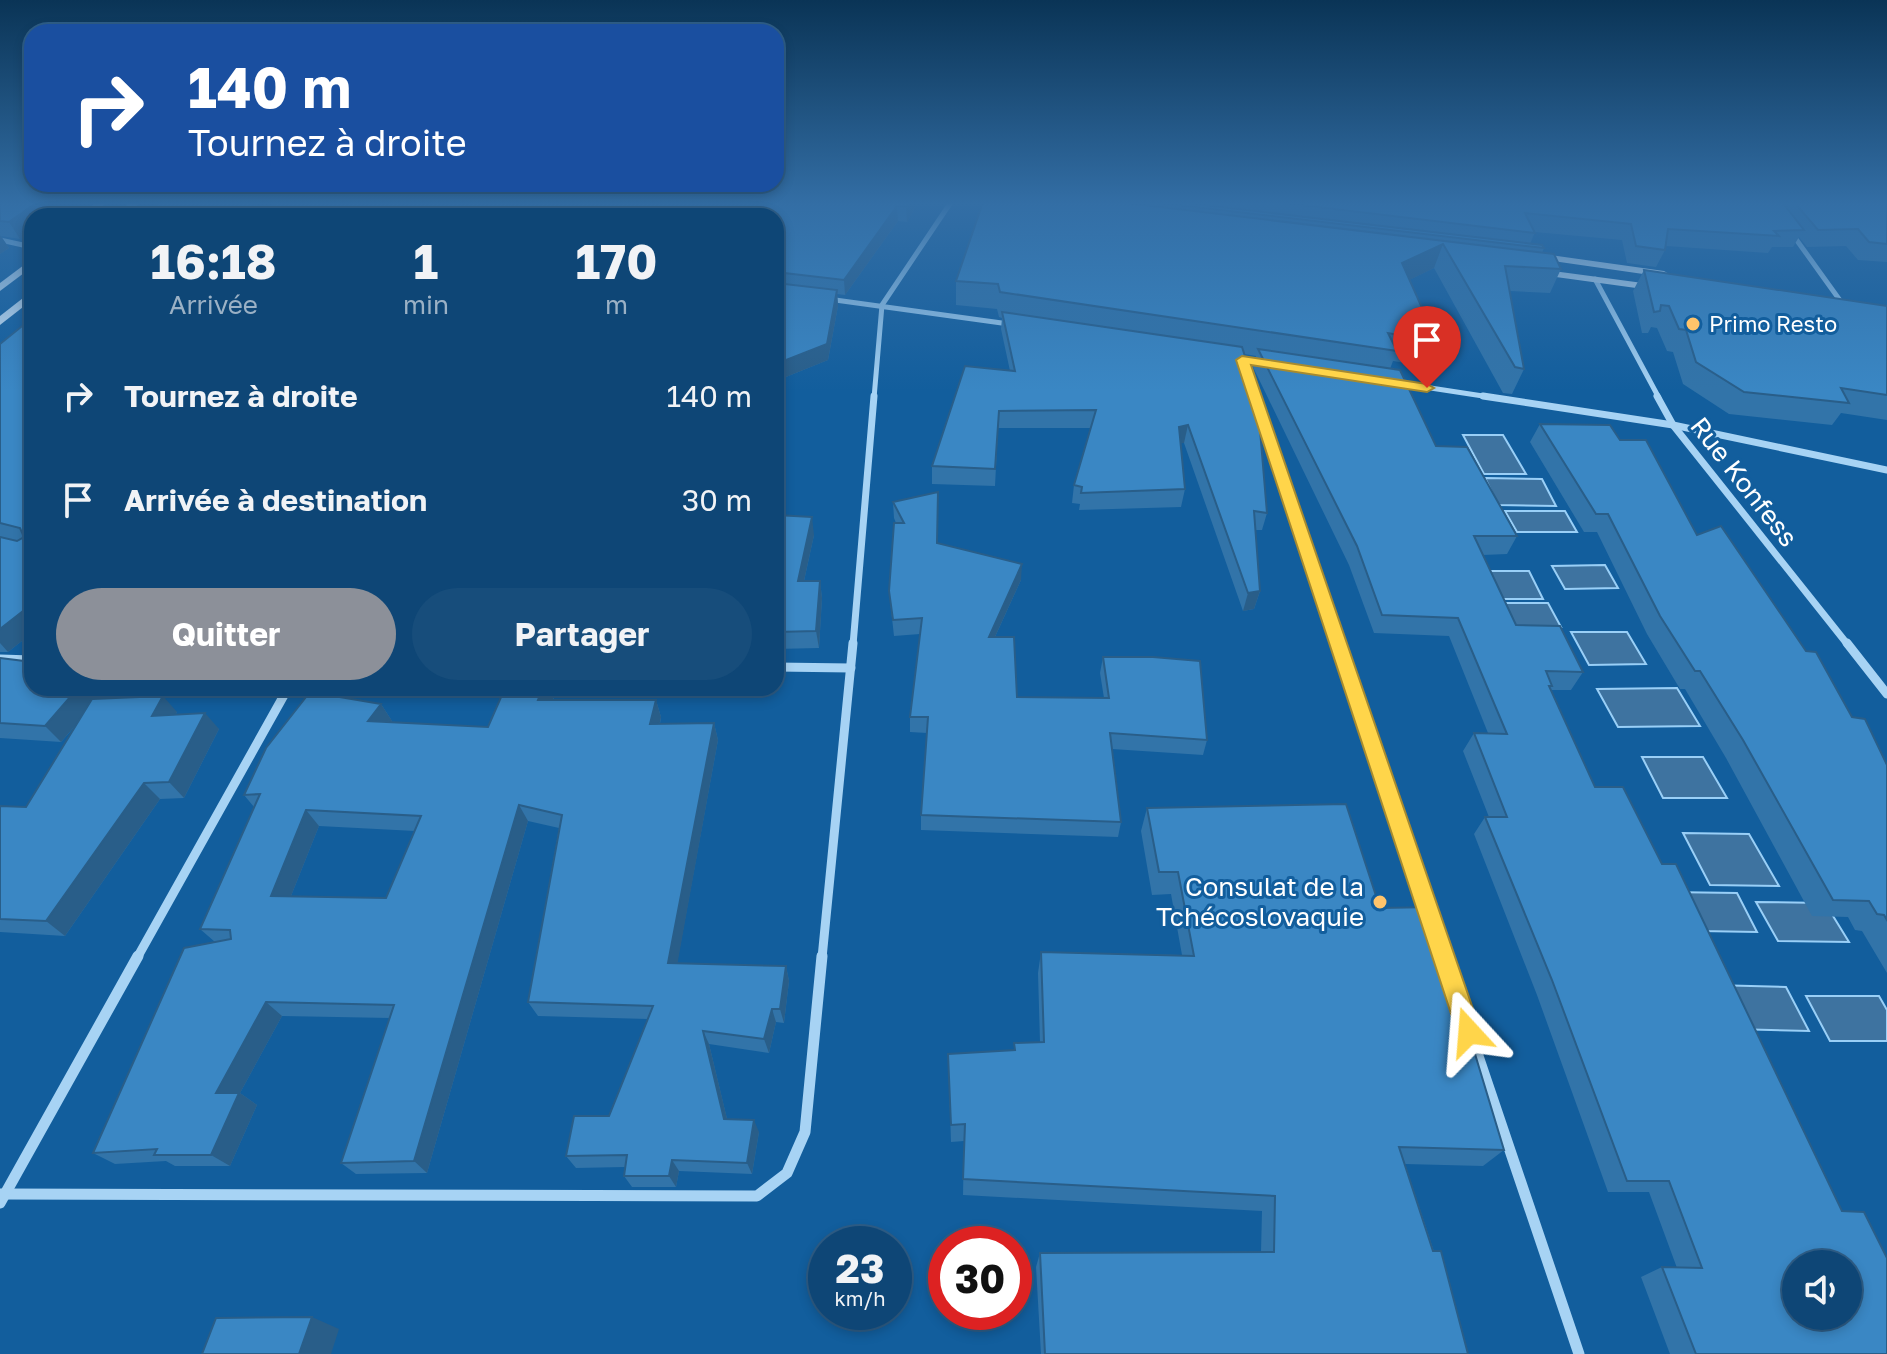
<!DOCTYPE html>
<html lang="fr">
<meta charset="utf-8">
<style>
body{margin:0;font-family:"Golos Text",sans-serif;background:#174d7b;color:#f1f3f6;height:100vh;display:flex;flex-direction:column;font-size:30px;white-space:nowrap}
*{box-sizing:border-box;margin:0}
p{font-size:26px;color:#9bb1c5}
.icon{flex:none;width:44px;height:44px;fill:none;stroke:currentColor;stroke-width:2;stroke-linecap:round;stroke-linejoin:round}
.map{position:relative;flex:1;overflow:hidden}
.side{position:absolute;left:24px;top:208px;width:760px;height:488px;display:flex;flex-direction:column;background:#0e4676;border-radius:24px;box-shadow:0 4px 12px #0003,0 0 0 2px #2e5e88}
.side>*{flex:none}
.banner{position:absolute;left:24px;top:24px;width:760px;height:168px;border-radius:24px;box-shadow:0 4px 12px #0003,0 0 0 2px #2e5e88;background:#1a4fa0;color:#fff;overflow:hidden}
.controls{position:absolute;left:1782px;top:1250px;display:grid;gap:16px}
.controls a{display:grid;place-items:center;width:80px;height:80px;border-radius:50%;background:#0e4676;box-shadow:0 4px 12px #0003,0 0 0 2px #2e5e88;font-size:40px}
.speed{position:absolute;left:808px;top:1226px;display:flex;gap:16px;font-size:40px;font-weight:700;text-align:center}
.speed>*{display:grid;place-content:center;width:104px;height:104px;border-radius:50%;background:#0e4676;box-shadow:0 4px 12px #0003,0 0 0 2px #2e5e88;line-height:1}
.speed small{font-size:20px;font-weight:400}
.speed .limit{border:12px solid #d22;background:#fff;color:#111}
.pin{position:absolute;display:grid;place-items:center;width:68px;height:68px;color:#fff;margin:-82px -34px;border-radius:50% 50% 50% 0;rotate:-45deg;box-shadow:0 0 8px #0007}
.pin .icon{rotate:45deg}
.me{position:absolute;width:88px;margin:-44px;rotate:341deg;stroke-linejoin:round;filter:drop-shadow(0 0 6px #0008)}
.turn{display:flex;align-items:center;gap:28px;height:168px;padding:0 32px;font-size:36px}
.turn .icon{width:104px;height:104px;stroke-width:2.5}
.turn b{display:block;font-size:56px;line-height:68px}
.eta{display:flex;justify-content:space-evenly;align-items:center;height:136px;text-align:center}
.eta b{font-size:48px;font-weight:700;line-height:56px}
.primary-button{display:flex;gap:16px;margin-top:auto;padding:16px 32px}
.primary-button a{flex:1;height:92px;border-radius:48px;background:#8c9099;color:#fff;font-size:32px;font-weight:700;line-height:92px;text-align:center}
.primary-button a+a{background:#174d7b;color:#f1f3f6}
ul{padding:0;list-style:none}
li{display:flex;align-items:center;gap:24px;height:104px;padding:0 32px}
li div{flex:1}
li b{display:block;font-size:30px}
li em{font-style:normal}
.map>svg:first-child{display:block}
.water{fill:#3e73a0;stroke:#99cff7;stroke-width:2}
.lines{fill:none;stroke-linecap:round;stroke-linejoin:round}
.street-far3{stroke:#a7d3f4;stroke-width:5}
.street-far2{stroke:#a7d3f4;stroke-width:7}
.street-far1{stroke:#a7d3f4;stroke-width:9}
.street{stroke:#a7d3f4;stroke-width:11}
.secondary{fill:#d7ecfd;fill-rule:evenodd}
.wall{fill:#3274a9;fill-rule:evenodd}
.shaded-wall{fill:#295e89}
.building{fill:#3a87c4;stroke:#295e89;stroke-width:2;fill-rule:evenodd}
.route{fill:#ffd54a;stroke:#a68a30;stroke-width:2}
.poi-dot{fill:#ffc46b;stroke:#125e9d;stroke-width:3}
.labels{text-anchor:middle;stroke-width:6;stroke-linejoin:round;paint-order:stroke}
.far-poi-label{font-size:22px;fill:#fff;stroke:#125e9d;text-anchor:start}
.street-label{font-size:26px;fill:#fff;stroke:#125e9d}
.poi-label{font-size:26px;fill:#fff;stroke:#125e9d;text-anchor:end}
</style>
<div class="map">
<svg width="1887" height="1354" viewBox="0 0 1887 1354">
<rect width="100%" height="100%" fill="#125e9d"/>
<g class="water">
<path d="M1463 435H1503L1526 474H1484Z"/>
<path d="M1485 478 1542 479 1556 506 1498 505Z"/>
<path d="M1505 511H1565L1577 532H1517Z"/>
<path d="M1605 565 1618 588 1565 589 1552 566Z"/>
<path d="M1477 571H1529L1543 599H1490Z"/>
<path d="M1494 603H1548L1561 627 1506 628Z"/>
<path d="M1571 632H1627L1646 664 1589 665Z"/>
<path d="M1677 688 1700 726 1618 727 1597 689Z"/>
<path d="M1642 757H1703L1727 798H1663Z"/>
<path d="M1683 833 1749 834 1779 886 1710 885Z"/>
<path d="M1668 892 1737 893 1757 932 1700 931Z"/>
<path d="M1756 902 1825 903 1849 942 1778 941Z"/>
<path d="M1712 985 1786 987 1809 1031 1733 1029Z"/>
<path d="M1806 996H1879L1887 1010V1041H1830Z"/>
</g>
<g class="lines">
<g class="street-far3">
<path d="M1793 235 1839 299"/>
<path d="M0 240 32 247"/>
<path d="M1595 279 1659 398"/>
<path d="M828 299 1009 324"/>
<path d="M1398 383 1496 398"/>
<path d="M874 398 882 305 951 202"/>
</g>
<g class="street-far2">
<path d="M1255 396 1339 645"/>
<path d="M1483 396 1673 425 1887 470"/>
<path d="M1657 396 1673 425 1848 645"/>
<path d="M853 645 874 396"/>
</g>
<g class="street-far1">
<path d="M1338 643 1431 918"/>
<path d="M1847 643 1887 694"/>
<path d="M0 659 32 660"/>
<path d="M776 667 851 668"/>
<path d="M137 958 288 688"/>
<path d="M822 958 853 643"/>
</g>
<g class="street">
<path d="M1456 991 1579 1354"/>
<path d="M0 1194 757 1196 787 1173 805 1132 822 956"/>
<path d="M0 1203 138 956"/>
</g>
<g class="secondary">
<path d="M96 202H107L91 216H80Z"/>
<path d="M130 202H141L126 216H115Z"/>
<path d="M1536 253 1664 271 1669 274 1664 277 1532 258 1531 256Z"/>
<path d="M32 259V267L0 291V283Z"/>
<path d="M1538 269 1658 285 1663 288 1658 291 1534 274V270Z"/>
<path d="M32 291V300L0 325V316Z"/>
</g>
</g>
<g class="wall">
<path d="M0 202 20 239 1 236 9 248 0 254Z"/>
<path d="M158 202H918L907 222 898 221 845 295 837 294 838 306 828 360 776 381V216H141Z"/>
<path d="M983 202H1887V262L1858 260 1846 246 1807 247 1799 237 1793 247H1772L1768 253 1666 246 1665 250 1656 267 1627 263 1622 240 1535 232 1530 244 1544 248 1542 253 1561 269 1550 293 1510 291 1524 369 1512 394 1503 393 1434 268 1409 280 1421 339 1412 364 1393 361 1390 369 1436 446 1517 536 1507 554 1483 555 1516 625 1583 672 1571 690H1551L1595 787 1887 1354H1670L1641 1277 1662 1267 1677 1268 1649 1192H1608L1537 995 1474 834 1485 817H1489L1463 751 1474 733H1488L1449 636 1374 633 1349 565 1253 367 1256 356 1244 354 1267 513 1262 530H1255L1260 591 1254 609 1243 611 1184 443H1181L1185 489 1181 507 1079 510 1080 504 1072 503 1074 485 1091 428H998L995 486 932 484V466L1010 371 1001 329 1002 318 999 317 997 309 956 305V281Z"/>
<path d="M1644 270 1887 306V420L1841 413 1832 425 1729 414 1683 384 1673 352 1667 351 1657 328 1651 327 1648 333H1642L1633 291Z"/>
<path d="M32 318V633L8 652H0V344Z"/>
<path d="M1540 424 1620 440 1697 535 1852 717 1887 765V973L1862 931 1855 930 1848 917 1812 916 1726 758 1685 689H1680L1647 634 1597 532H1584L1530 442Z"/>
<path d="M893 502 937 543 1021 580 995 637 1017 697 1104 698 1100 673 1103 657 1207 740 1203 755 1112 749 1121 822 1118 837 921 830V815L927 733 910 732V717L920 634 894 636 889 591 896 523 894 518Z"/>
<path d="M776 515 814 535 804 581H820L822 598 819 648 776 649Z"/>
<path d="M0 658 32 688H108L99 699 177 712 176 714 219 729 184 798 160 799 65 936 0 932V806L26 807 77 724 61 742 0 738Z"/>
<path d="M505 688H557L553 700H656L661 717 660 724 714 723 718 740 677 963 786 966 789 981 784 1023 776 1022 769 1053 709 1044 727 1119 759 1132 752 1174 679 1171 676 1187H632L624 1176 625 1167 576 1168 566 1156 609 1116 648 1019 538 1016 528 1002 559 828 528 821 427 1173 356 1174 341 1163 390 1018 282 1016 240 1093 257 1105 230 1166H175L166 1161 115 1164 93 1153 215 942 200 929 254 807 244 795 381 704 392 721 391 722 488 727ZM319 826 415 831 386 898 291 896Z"/>
<path d="M1147 808 1380 908 1452 958 1448 964 1504 1150 1483 1166 1405 1164 1468 1354H1041L1036 1267 1040 1253 1261 1252 1262 1211 963 1195 964 1141 951 1142 948 1054 1014 1050V1043L1040 1042 1038 973 1041 952 1182 955 1171 894 1152 895 1141 831Z"/>
</g>
<g class="shaded-wall">
<path d="M37 202H71L51 216H32V230L20 239 9 222Z"/>
<path d="M909 202H918L907 222 906 207Z"/>
<path d="M897 206 898 221 845 295 844 280Z"/>
<path d="M0 235 9 248 0 254Z"/>
<path d="M1443 244 1434 268 1393 288 1402 263Z"/>
<path d="M837 290 838 306 828 360 776 381V364Z"/>
<path d="M1188 425 1184 443 1176 444 1179 427Z"/>
<path d="M812 517 814 535 800 599 798 581Z"/>
<path d="M1022 564 1021 580 988 652 989 637Z"/>
<path d="M820 581 822 598 819 648 816 631Z"/>
<path d="M1260 591 1254 609 1243 611 1248 593Z"/>
<path d="M32 604V633L8 652 0 643V629Z"/>
<path d="M78 688H108L61 742 45 726Z"/>
<path d="M543 688H557L546 717 538 700Z"/>
<path d="M163 696 177 712 166 732 152 716Z"/>
<path d="M656 700 661 717 656 740 650 724Z"/>
<path d="M381 704 392 721 380 738 368 721Z"/>
<path d="M205 713 219 729 184 798 169 782Z"/>
<path d="M714 723 718 740 675 977 668 963Z"/>
<path d="M144 783 160 799 65 936 46 921Z"/>
<path d="M519 805 528 821 427 1173 414 1161Z"/>
<path d="M306 810 319 826 285 911 271 896Z"/>
<path d="M786 966 789 981 784 1023 780 1009Z"/>
<path d="M266 1002 282 1016 240 1093 257 1105 230 1166 211 1155 216 1093Z"/>
<path d="M772 1009 776 1022 769 1053 764 1039Z"/>
<path d="M703 1031 709 1044 730 1131 724 1119Z"/>
<path d="M754 1120 759 1132 752 1174 747 1163Z"/>
<path d="M672 1160 679 1171 676 1187 669 1176Z"/>
<path d="M312 1317 339 1329 331 1354H299Z"/>
</g>
<g class="building">
<path d="M0 202H37L9 222 0 221Z"/>
<path d="M158 202H244L269 206 275 203 274 202H909L906 207 897 206 844 280 776 272V216H141Z"/>
<path d="M983 202H1118L1554 254 1561 269 1505 266 1524 369 1515 367 1443 244 1402 263 1423 310 1421 339 1388 333 1397 351 1000 292 998 284 956 281Z"/>
<path d="M1152 202H1178L1542 245 1544 248Z"/>
<path d="M1276 202H1782L1804 230 1774 231 1779 236 1668 229 1665 250 1636 246 1631 224 1525 213 1535 233Z"/>
<path d="M1794 202H1887V244L1869 242 1858 229 1818 230Z"/>
<path d="M1644 270 1887 306V395L1841 388 1849 403 1744 392 1696 362 1686 330 1679 329 1669 306 1661 305 1660 311 1654 312Z"/>
<path d="M776 283 837 290 827 344 776 364Z"/>
<path d="M1002 312 1242 347 1257 394 1267 513 1254 511 1260 591 1248 593 1188 425 1179 427 1185 489 1081 493 1082 487 1074 485 1096 410 999 411 995 469 932 466 965 366 1015 371Z"/>
<path d="M32 318V570L30 573H32V604L0 629V537L17 541 24 537 20 528 0 523V344Z"/>
<path d="M1258 349 1400 370 1436 446 1467 447 1517 536H1474L1516 625 1560 626 1583 672 1546 671 1552 686H1549L1595 787H1623L1662 864H1676L1842 1211 1864 1212 1887 1258V1354H1696L1662 1267 1702 1268 1669 1181H1627L1552 980 1485 817H1507L1474 733 1507 734 1458 618 1382 615 1357 546ZM1796 1264H1848V1316H1796Z"/>
<path d="M1540 424 1610 425 1620 440H1646L1697 535 1721 526 1806 651 1816 652 1852 717 1865 719 1887 765V920L1884 915 1877 914 1869 901 1833 900 1743 740 1700 671H1695L1660 616 1608 514H1596Z"/>
<path d="M938 492 937 543 1022 564 989 637H1014L1017 697 1109 698 1103 657H1153L1200 661 1207 740 1110 733 1121 822 921 815 928 717H910L922 618 893 620 889 591 894 523H904L893 502Z"/>
<path d="M776 515 812 517 798 581H820L816 631 776 632Z"/>
<path d="M0 658 32 662V688H78L45 726 0 723Z"/>
<path d="M505 688H543L538 700H656L650 724 714 723 668 963 786 966 780 1009H772L764 1039 703 1031 724 1119 754 1120 747 1163 672 1160 669 1176H624L627 1155 566 1156 574 1116H609L653 1006 528 1002 562 815 519 805 414 1161 341 1163 394 1005 266 1002 216 1093H239L211 1155H154L157 1149 93 1153 184 948 231 939 230 930 200 929 260 794 244 795 266 748 310 692 381 704 368 721 488 727ZM306 810 421 816 386 898 271 896Z"/>
<path d="M163 696 152 716 205 713 169 782 144 783 46 921 0 919V806L26 807 92 699Z"/>
<path d="M1346 804 1380 908 1434 907 1452 958H1446L1504 1150 1399 1147 1433 1251H1441L1468 1354H1045L1040 1253 1274 1252 1275 1196 963 1179 965 1124 951 1125 948 1054 1015 1050 1014 1043 1044 1042 1041 952 1194 956 1178 872H1159L1147 808Z"/>
<path d="M312 1317 299 1354H202L216 1318Z"/>
</g>
<linearGradient id="sky" x2="0" y2="1"><stop stop-color="#0a3456"/><stop offset="0.52" stop-color="#336ea5"/><stop offset="1" stop-color="#336ea5" stop-opacity="0"/></linearGradient>
<rect width="1887" height="391" fill="url(#sky)"/>
<path class="route" d="M1242 356 1427 384 1434 388 1427 392 1251 365 1481 1032 1478 1040 1469 1043 1461 1040 1457 1032 1236 360Z"/>
<g class="poi-dot">
<circle cx="1693" cy="324" r="8"/>
<circle cx="1380" cy="902" r="8"/>
</g>
<g class="labels">
<g class="far-poi-label">
<text x="1709" y="332">Primo Resto</text>
</g>
<g class="street-label">
<text transform="translate(1744 482) rotate(52)" y="9">Rue Konfess</text>
</g>
<g class="poi-label">
<text x="1364" y="896">Consulat de la<tspan x="1364" dy="30">Tchécoslovaquie</tspan></text>
</g>
</g>
</svg>
<div class="controls">
<a><svg class="icon" aria-label="sound" viewBox="0 0 24 24"><path d="M4 9h4l5-4v14l-5-4H4zM17 9q2 3 0 6"/></svg></a>
</div>
<div class="speed"><div>23<small>km/h</small></div><div class="limit">30</div></div>
<div class="pin" style="left:1427px;top:388px;background:#d93025"><svg class="icon" aria-label="arrive" viewBox="0 0 24 24"><path d="M6 21V4h12l-3 4 3 4H6"/></svg></div>
<svg class="me" style="left:1469px;top:1032px" viewBox="-20 -20 40 40"><path d="M0-17L14 15 0 8-14 15z" fill="#ffd54a" stroke="#fff" stroke-width="4"/></svg>
<div class="banner">
<div class="turn"><svg class="icon" aria-label="right" viewBox="0 0 24 24"><path d="M7 20v-9h11M14 6l5 5-5 5"/></svg><div><b>140 m</b>Tournez à droite</div></div>
</div>
<section class="side">
<div class="eta">
<div><b>16:18</b><p>Arrivée</p></div>
<div><b>1</b><p>min</p></div>
<div><b>170</b><p>m</p></div>
</div>
<ul>
<li><svg class="icon" aria-label="right" viewBox="0 0 24 24"><path d="M7 20v-9h11M14 6l5 5-5 5"/></svg><div><b>Tournez à droite</b></div><em>140 m</em></li>
<li><svg class="icon" aria-label="arrive" viewBox="0 0 24 24"><path d="M6 21V4h12l-3 4 3 4H6"/></svg><div><b>Arrivée à destination</b></div><em>30 m</em></li>
</ul>
<div class="primary-button"><a>Quitter</a><a>Partager</a></div>
</section>
</div>
